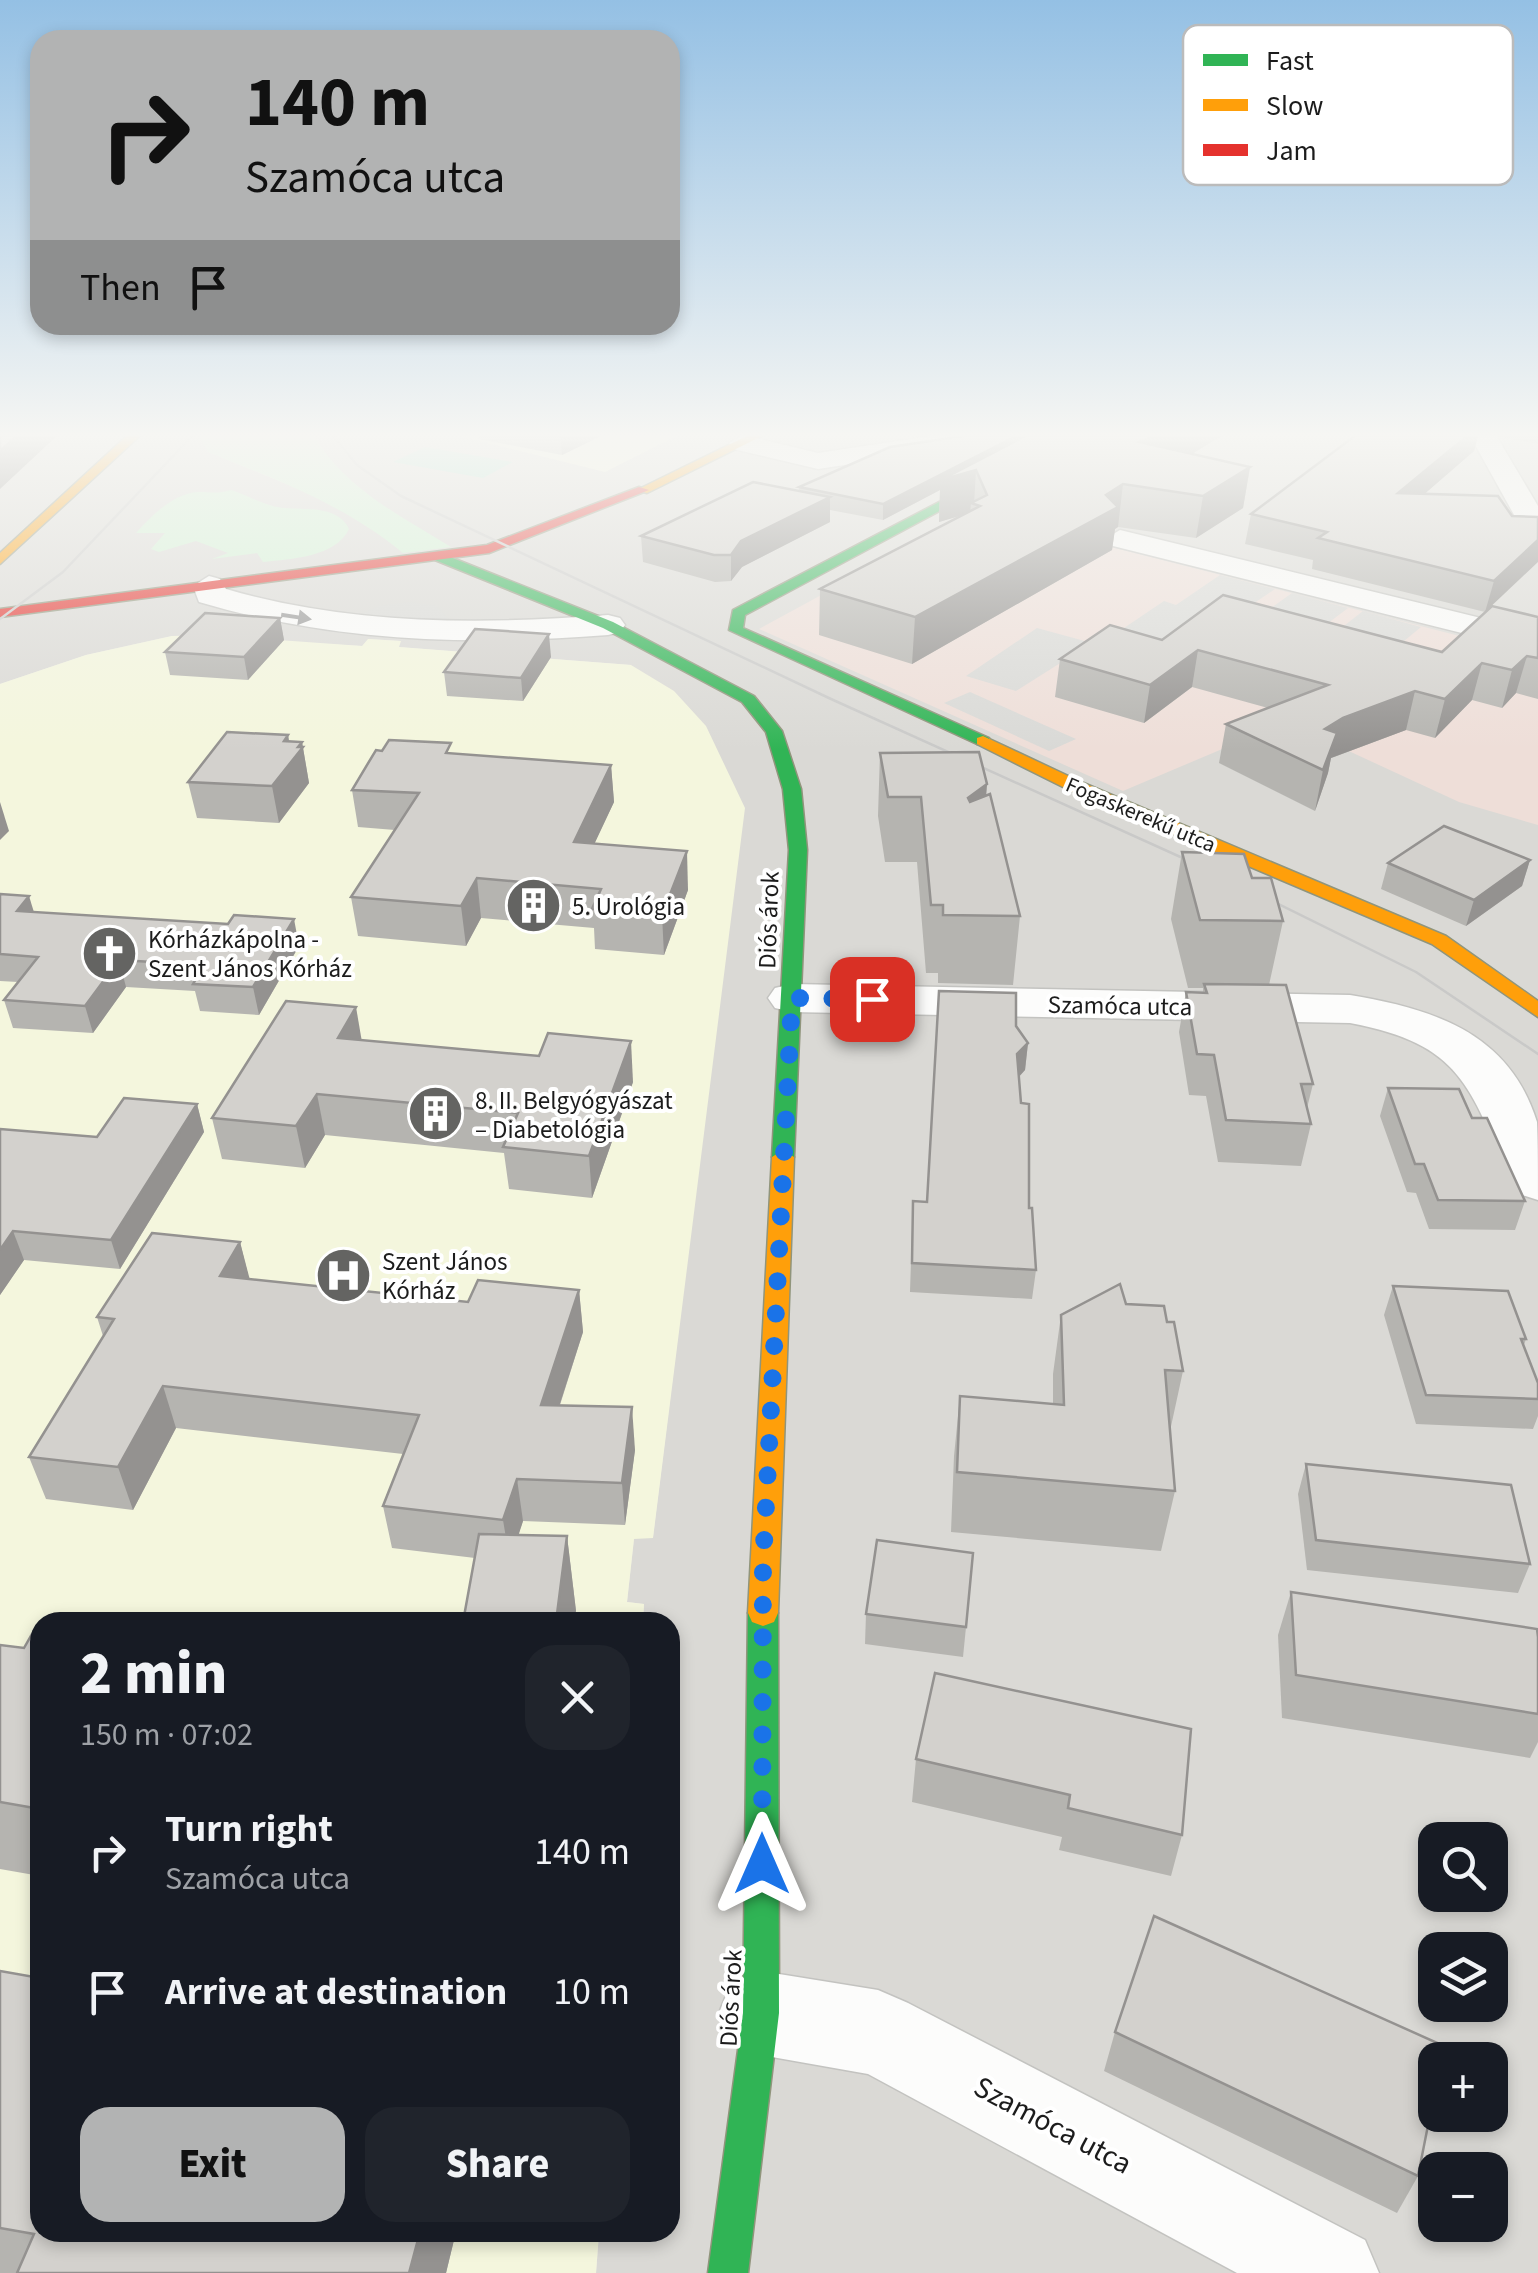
<!DOCTYPE html>
<meta charset="utf-8">
<style>
body{margin:0;font-family:"Source Sans 3",sans-serif;background:#20242c;color:#f1f3f6;height:100vh;display:flex;flex-direction:column;font-size:38px;white-space:nowrap}
*{box-sizing:border-box;margin:0}
p{font-size:32px;color:#9ea1a6}
.icon{flex:none;width:55px;height:55px;fill:none;stroke:currentColor;stroke-width:2;stroke-linecap:round;stroke-linejoin:round}
.map{position:relative;flex:1;overflow:hidden}
.panel{position:absolute;left:30px;top:1612px;width:650px;height:630px;display:flex;flex-direction:column;background:#171b24;border-radius:30px;box-shadow:0 5px 15px #0003}
.panel>*{flex:none}
.hud{position:absolute;left:30px;top:30px;width:650px;height:305px;border-radius:30px;box-shadow:0 5px 15px #0003;background:#b2b3b3;color:#111;overflow:hidden}
.buttons{position:absolute;left:1418px;top:1822px;display:grid;gap:20px}
.buttons a{display:grid;place-items:center;width:90px;height:90px;border-radius:20px;background:#171b24;box-shadow:0 5px 15px #0003;font-size:50px}
.pin{position:absolute;display:grid;place-items:center;width:85px;height:85px;color:#fff;margin:-42px;border-radius:20px;box-shadow:0 5px 15px #0006}
.me{position:absolute;width:110px;margin:-55px;rotate:0deg;stroke-linejoin:round;filter:drop-shadow(0 0 8px #0008)}
.turn{display:flex;align-items:center;gap:35px;height:210px;padding:0 50px;font-size:45px}
.turn .icon{width:130px;height:130px;stroke-width:2.5}
.turn b{display:block;font-size:70px;line-height:85px}
.then{display:flex;align-items:center;height:95px;padding:0 50px;background:#0003;gap:20px;font-size:38px}
.round{display:grid;place-items:center;flex:none;width:105px;height:105px;border-radius:30px;background:#20242c}
.overview{display:flex;align-items:center;justify-content:space-between;height:170px;padding:0 50px}
h1{font-size:60px;font-weight:800;line-height:75px}
.button{display:flex;gap:20px;margin-top:auto;padding:20px 50px}
.button a{flex:1;height:115px;border-radius:30px;background:#b2b3b3;color:#111;font-size:40px;font-weight:800;line-height:115px;text-align:center}
.button a+a{background:#20242c;color:#f1f3f6}
ul{padding:0;list-style:none}
li{display:flex;align-items:center;gap:30px;height:140px;padding:0 50px}
li div{flex:1}
li b{display:block;font-size:38px}
li em{font-style:normal}
.map>svg:first-child{display:block}
.residential{fill:#dad9d5;fill-rule:evenodd}
.commercial{fill:#eeded8}
.education{fill:#f4f6dd}
.park{fill:#d1f3d4}
.pitch{fill:#ade4d2}
.parking{fill:#d9d9d6}
.lines{fill:none;stroke-linecap:round;stroke-linejoin:round}
.street-casing{stroke:#c3c3c0;stroke-width:3}
.fast-casing{stroke:#90957c;stroke-width:3}
.slow-casing{stroke:#90957c;stroke-width:3}
.jam-casing{stroke:#90957c;stroke-width:3}
.street{fill:#fcfcfb;fill-rule:evenodd}
.fast{fill:#30b455;fill-rule:evenodd}
.slow{fill:#ff9f0a;fill-rule:evenodd}
.jam{fill:#e5322d;fill-rule:evenodd}
.tram{stroke:#c9c9c8;stroke-width:2.5}
.wall{fill:#b5b4b0}
.shaded-wall{fill:#949290}
.building{fill:#d3d1cd;stroke:#949290;stroke-width:2.5}
.oneway{fill:#979797}
.route{stroke:#1a73e8;stroke-width:18;stroke-dasharray:0 32.4}
.labels{text-anchor:middle;stroke-width:8;stroke-linejoin:round;paint-order:stroke}
.far-street-label{font-size:22px;fill:#1c1c1c;stroke:#fff}
.poi-label{font-size:25px;fill:#1c1c1c;stroke:#fff;text-anchor:start}
.street-label{font-size:25px;fill:#1c1c1c;stroke:#fff}
.near-street-label{font-size:30px;fill:#1c1c1c;stroke:#fff}
.key{fill:#fff;stroke:#bbb;stroke-width:2.5}
.key-label{font-size:28px;fill:#1c1c1c}
</style>
<div class="map">
<svg width="1538" height="2273" viewBox="0 0 1538 2273">
<rect width="100%" height="100%" fill="#ebeae4"/>
<path class="residential" d="M0 432H202L200 435 208 452 311 494 372 527 404 553 373 499 329 462 312 432H1538V2273H596L599 2233 670 2232V1622H643L644 1604 627 1602 634 1538 653 1537 718 1012 631 665 398 647 400 641 369 639 363 646 172 636 86 655 0 684ZM1435 1840H1490V1895H1435ZM1435 1950H1490V2005H1435ZM1435 2060H1490V2115H1435ZM1435 2170H1490V2225H1435Z"/>
<path class="commercial" d="M974 512 1538 656V825L1459 802 1286 722 1123 791 759 629Z"/>
<g class="education">
<path d="M443 432H684L605 472Z"/>
<path d="M210 635 362 646 368 639 401 641 399 647 631 665 674 691 706 726 745 808 653 1538 634 1539 627 1602 644 1604 643 1622H40V2232L599 2233 596 2273H0V684L86 655 172 636Z"/>
</g>
<g class="park">
<path d="M203 432H312C343 488 398 514 451 547L403 553C345 505 277 480 208 452L199 435Z"/>
<path d="M231 490C247 495 267 507 285 508 305 510 338 505 349 529 336 557 291 559 263 562L257 553 212 559 228 553 196 541 159 552 151 549 165 533H136C151 516 174 493 198 492 211 492 218 494 231 490Z"/>
</g>
<path class="pitch" d="M425 447 513 462 483 478 393 462Z"/>
<g class="parking">
<path d="M1220 575 1275 589 1191 646 1121 630 1164 601 1176 605Z"/>
<path d="M1292 593 1348 608 1306 640 1249 624Z"/>
<path d="M410 602 437 606 449 620 354 618 378 606Z"/>
<path d="M1363 611 1421 627 1381 660 1321 644Z"/>
<path d="M1037 628 1092 643 1016 691 966 676Z"/>
<path d="M970 692 979 696 1076 739 1049 751 944 703Z"/>
</g>
<g class="lines">
<defs>
<g id="street">
<path d="M958 432H1024L1011 440 818 469 733 449 729 443 743 435 818 453Z"/>
<path d="M1468 432H1494L1538 506V540L1523 531Z"/>
<path d="M1120 530 1538 632V652L1109 545 1105 539Z"/>
<path d="M209 576 220 579 226 589C351 625 479 625 608 615L620 618 625 625 620 632 608 635C468 646 335 642 199 602L193 586Z"/>
<path d="M792 984 1350 995C1433 1009 1509 1032 1537 1122 1538 1144 1538 1176 1538 1200L1519 1194 1511 1182C1469 1086 1462 1044 1350 1023L792 1012 775 1008 768 998 775 988Z"/>
<path d="M761 1971 878 1990 908 2003 1365 2240 1379 2273H1237L868 2074 761 2055 731 2043 719 2013 731 1983Z"/>
</g>
<g id="fast">
<path d="M1073 432H1087L745 615 743 628 989 738V744H977L729 630 733 610Z"/>
<path d="M440 553 613 622 754 696 782 731 801 789 807 850 794 1157 791 1162H775L772 1157 789 850 783 789 766 732 742 702 603 628 435 560 433 557Z"/>
<path d="M763 1600 774 1604 778 1613 779 2013 748 2273H708L743 2013 748 1613 752 1604Z"/>
</g>
<g id="slow">
<path d="M131 432H144L0 564V553Z"/>
<path d="M755 432H770L647 493 637 490Z"/>
<path d="M983 736 1081 782 1446 936 1538 1001V1017L1432 944 1069 790 977 744V738Z"/>
<path d="M783 1150 794 1157 778 1613 774 1622 763 1626 752 1622 748 1613 772 1157Z"/>
</g>
<path id="jam" d="M639 487 649 490 489 553 0 617V609L487 545Z"/>
</defs>
<use href="#street" class="street-casing"/>
<use href="#fast" class="fast-casing"/>
<use href="#slow" class="slow-casing"/>
<use href="#jam" class="jam-casing"/>
<use href="#street" class="street"/>
<use href="#fast" class="fast"/>
<use href="#slow" class="slow"/>
<use href="#jam" class="jam"/>
<g class="tram">
<path d="M330 432 357 465 401 496 831 699 1207 869"/>
<path d="M0 619 63 572 196 432"/>
<path d="M1252 891 1416 972 1538 1054"/>
</g>
</g>
<g class="wall">
<path d="M478 432H609L562 455 479 439Z"/>
<path d="M1033 432H1228L1192 454 1250 467 1243 508 1196 538 1118 527 1115 529 1112 550 912 664 819 635 820 589 961 515 939 522 940 490 883 520 830 510V522L742 567 731 581 715 582 643 562 641 536 799 491V487L1021 438Z"/>
<path d="M1333 432H1479L1474 451 1424 494 1512 516 1492 606 1538 617V699L1516 693 1502 708 1472 700 1435 738 1406 730 1334 757 1331 758 1328 773 1315 811 1219 763 1226 724 1268 708 1192 687 1144 723 1055 697 1060 659 1162 640 1442 652 1485 612 1312 569 1313 560 1245 544 1251 514 1355 436Z"/>
<path d="M1497 432H1538V444L1501 437Z"/>
<path d="M280 618 284 640 248 680 170 675 165 652Z"/>
<path d="M551 657 523 701 447 696 444 672Z"/>
<path d="M288 735 289 741 302 742 309 783 279 823 197 818 188 782Z"/>
<path d="M880 753 987 784 986 795 1020 916 1013 985 938 983V973H926L917 862H885L878 816Z"/>
<path d="M453 754 611 765 614 802 594 844 688 890 664 955 595 949 594 928 481 918 466 946 358 936 351 897 395 830 358 827 352 790Z"/>
<path d="M1182 852 1252 878 1283 921 1269 985 1313 1084 1307 1108 1311 1124 1301 1166 1218 1162 1206 1096 1189 1095 1179 1032 1186 992 1203 993V988H1188L1171 919Z"/>
<path d="M1530 860 1522 886 1466 926 1381 889 1388 863Z"/>
<path d="M0 894 34 912 299 946 259 1015 200 1011 195 991 126 987 93 1033 13 1028 4 1000 18 982 0 981Z"/>
<path d="M1016 1026 1028 1043 1025 1070 1019 1077 1029 1208 1036 1270 1032 1299 910 1292 913 1201 926 1202Z"/>
<path d="M361 1040 633 1082 592 1198 509 1189 504 1153 325 1135 305 1168 222 1159 212 1118Z"/>
<path d="M1388 1088 1472 1118 1525 1201 1515 1230 1429 1229 1416 1193 1407 1192 1380 1116Z"/>
<path d="M197 1104 204 1132 120 1269 24 1260 0 1295V1129L97 1137Z"/>
<path d="M240 1242 249 1279 468 1302 579 1290 583 1332 560 1405 635 1450 625 1525 523 1521 518 1535 567 1536 576 1611 475 1558 392 1548 383 1506 403 1454 176 1428 133 1510 46 1499 29 1457 103 1336 97 1317Z"/>
<path d="M1393 1286 1526 1339 1524 1345 1538 1383V1416L1533 1429 1416 1424 1384 1315Z"/>
<path d="M1126 1304 1167 1322 1183 1371 1170 1431 1175 1491 1161 1551 951 1532 954 1456 960 1396 1053 1404V1374L1061 1315Z"/>
<path d="M1306 1464 1530 1564 1518 1593 1307 1570 1298 1494Z"/>
<path d="M1291 1592 1538 1637V1742L1530 1758 1282 1718 1278 1635Z"/>
<path d="M866 1614 966 1627 963 1657 865 1644Z"/>
<path d="M40 1636V1876L0 1869V1645L24 1648Z"/>
<path d="M935 1673 1182 1835 1171 1876 1059 1850 1062 1837 912 1802 916 1759Z"/>
<path d="M0 1971 40 2232H452L454 2240 446 2273H0Z"/>
<path d="M1115 2032 1418 2176 1397 2213 1104 2071Z"/>
</g>
<g class="shaded-wall">
<path d="M21 432H61L0 489V451Z"/>
<path d="M560 432H609L562 455Z"/>
<path d="M1163 432H1228L1175 464 1139 442Z"/>
<path d="M1472 432H1479L1474 451 1391 523 1398 493Z"/>
<path d="M1022 433 1021 448 976 471 974 504 971 503 970 513 939 522 940 490 883 520V504Z"/>
<path d="M1250 467 1243 508 1196 538 1203 496Z"/>
<path d="M1123 484 1118 527 1115 529 1112 550 912 664 915 617Z"/>
<path d="M830 497V522L742 567 731 581V555L741 541Z"/>
<path d="M1538 540V562L1485 612 1494 581Z"/>
<path d="M280 618 284 640 248 680 244 657Z"/>
<path d="M549 634 551 657 523 701 521 678Z"/>
<path d="M1198 650 1192 687 1144 723 1150 685Z"/>
<path d="M1527 656 1516 693 1502 708 1512 670Z"/>
<path d="M1482 663 1472 700 1435 738 1445 699Z"/>
<path d="M1415 691 1406 730 1331 758 1328 773 1315 811 1323 770 1325 729 1343 718Z"/>
<path d="M288 735 292 761 302 742 309 783 279 823 272 786 284 741Z"/>
<path d="M611 765 614 802 577 881 574 842Z"/>
<path d="M987 784 982 848 968 798Z"/>
<path d="M0 802 9 831 0 840Z"/>
<path d="M687 851 688 890 664 955 662 915Z"/>
<path d="M1530 860 1522 886 1466 926 1474 900Z"/>
<path d="M477 878 481 918 466 946 461 906Z"/>
<path d="M29 896 37 922 17 911Z"/>
<path d="M294 919 299 946 259 1015 253 987Z"/>
<path d="M119 960 126 987 93 1033 85 1006Z"/>
<path d="M356 1007 363 1048 338 1038Z"/>
<path d="M631 1041 633 1082 592 1198 589 1156Z"/>
<path d="M1028 1043 1025 1070 1014 1082 1017 1054Z"/>
<path d="M317 1094 325 1135 305 1168 296 1126Z"/>
<path d="M197 1104 204 1132 120 1269 111 1240Z"/>
<path d="M13 1231 24 1260 0 1295V1250Z"/>
<path d="M240 1242 251 1284 220 1276Z"/>
<path d="M579 1290 583 1332 546 1447 541 1405Z"/>
<path d="M163 1386 176 1428 133 1510 118 1467Z"/>
<path d="M632 1407 635 1450 625 1525 622 1483Z"/>
<path d="M517 1479 523 1521 510 1562 503 1520Z"/>
<path d="M567 1536 576 1611 574 1622H556Z"/>
<path d="M420 2232H452L454 2240 446 2273H409Z"/>
</g>
<g class="building">
<path d="M0 432H21L0 451Z"/>
<path d="M990 432 1022 433 883 504 799 487 890 447Z"/>
<path d="M1033 432H1163L1139 442 1250 467 1203 496 1123 484 1106 495 1118 507 915 617 820 589 980 506 971 503 987 495 976 470 941 480Z"/>
<path d="M1360 432H1472L1398 493 1498 496 1512 516 1538 517V540L1494 581 1318 538 1327 532 1251 514Z"/>
<path d="M753 482 830 497 741 541 731 555H714L641 536Z"/>
<path d="M1223 595 1442 652 1492 606 1538 617V658L1527 656 1512 670 1482 663 1445 699 1415 691 1343 718 1325 729 1337 733 1323 770 1226 724 1328 685 1198 650 1150 685 1060 659 1110 625 1162 640Z"/>
<path d="M205 613 280 618 244 657 165 652Z"/>
<path d="M475 629 549 634 521 678 444 672Z"/>
<path d="M227 732 288 735 284 741 302 742 298 747H303L272 786 188 782Z"/>
<path d="M389 740 451 743 446 753 611 765 574 842 687 851 662 915 592 909 601 889 477 878 461 906 351 897 419 793 352 790 376 750 382 751Z"/>
<path d="M979 752 987 784 968 798 970 802 990 794 1020 916 943 915V905H931L921 797H888L880 753Z"/>
<path d="M1444 826 1530 860 1474 900 1388 863Z"/>
<path d="M1182 852 1244 854 1252 878H1271L1283 921 1200 920Z"/>
<path d="M0 894 29 896 17 911 228 924 234 915 294 919 253 987 193 984 204 965 119 960 85 1006 4 1000 38 957 0 954Z"/>
<path d="M1204 984 1286 985 1313 1084H1301L1311 1124 1226 1120 1214 1055 1197 1054 1186 992 1207 993Z"/>
<path d="M939 991 1016 993V1026L1028 1043 1017 1054 1021 1103 1029 1104V1208H1032L1036 1270 912 1263 913 1201 927 1202Z"/>
<path d="M286 1001 356 1007 338 1038 539 1056 548 1033 631 1041 589 1156 503 1147 518 1113 317 1094 296 1126 212 1118Z"/>
<path d="M1388 1088 1459 1089 1472 1118H1487L1525 1201 1438 1200 1424 1164H1415Z"/>
<path d="M124 1098 197 1104 111 1240 13 1231 0 1250V1129L97 1137Z"/>
<path d="M152 1233 240 1242 220 1276 468 1302 478 1280 579 1290 541 1405 632 1407 622 1483 517 1479 503 1520 383 1506 419 1415 163 1386 118 1467 29 1457 114 1319 97 1317Z"/>
<path d="M1120 1284 1126 1304 1164 1306 1167 1322H1174L1183 1371 1165 1370 1175 1491 957 1472 960 1396 1064 1405 1061 1315Z"/>
<path d="M1393 1286 1508 1291 1526 1339H1521L1538 1383V1399L1426 1395Z"/>
<path d="M1306 1464 1511 1485 1530 1564 1316 1540Z"/>
<path d="M479 1534 567 1536 556 1622H463Z"/>
<path d="M877 1540 973 1553 966 1627 866 1614Z"/>
<path d="M1291 1592 1537 1629 1538 1637V1714L1296 1675Z"/>
<path d="M32 1634 40 1636V1809L0 1802V1645L24 1648Z"/>
<path d="M935 1673 1191 1729 1182 1835 1068 1808 1070 1795 916 1759Z"/>
<path d="M1154 1916 1444 2046 1441 2060H1435V2090L1418 2176 1115 2032Z"/>
<path d="M0 1971 40 1978V2232H420L409 2273H17L34 2234 0 2228Z"/>
</g>
<defs><path id="oneway-solid" d="M-6-.8H1V-3.2L6.5 0L1 3.2V.8H-6Z" transform="scale(2.5)"/></defs>
<use class="oneway" href="#oneway-solid" transform="translate(296 617) rotate(9)"/>
<linearGradient id="sky" x2="0" y2="1"><stop stop-color="#94c0e4"/><stop offset="0.58" stop-color="#f6f6f3"/><stop offset="1" stop-color="#f6f6f3" stop-opacity="0"/></linearGradient>
<rect width="1538" height="750" fill="url(#sky)"/>
<g class="lines">
<path class="route" d="M762 1864 763 1564 792 998 872 999"/>
</g>
<defs>
<symbol id="building-disc" viewBox="-11 -11 22 22"><circle r="9.5" fill="#646462" stroke="#fff"/><path d="M-4-6H4V6H1V3H-1V6H-4ZM-2.5-4.3h1.7v1.8h-1.7ZM.8-4.3h1.7v1.8H.8ZM-2.5-1h1.7V.8h-1.7ZM.8-1h1.7V.8H.8Z" fill="#fff"/></symbol>
<symbol id="church-disc" viewBox="-11 -11 22 22"><circle r="9.5" fill="#646462" stroke="#fff"/><path d="M-1.2-6h2.4v3.5h3.3v2.4h-3.3V6h-2.4V-.1h-3.3v-2.4h3.3Z" fill="#fff"/></symbol>
<symbol id="hospital-disc" viewBox="-11 -11 22 22"><circle r="9.5" fill="#646462" stroke="#fff"/><path d="M-5-5h3v3.5h4V-5h3V5h-3V1.5h-4V5h-3Z" fill="#fff"/></symbol>
</defs>
<g fill-rule="evenodd">
<use href="#building-disc" x="502" y="874" width="63" height="63"/>
<use href="#church-disc" x="78" y="922" width="63" height="63"/>
<use href="#building-disc" x="404" y="1082" width="63" height="63"/>
<use href="#hospital-disc" x="312" y="1244" width="63" height="63"/>
</g>
<g class="labels">
<g class="far-street-label">
<text transform="translate(1141 814) rotate(23)" y="8">Fogaskerekű utca</text>
</g>
<g class="poi-label">
<text x="572" y="915">5. Urológia</text>
<text x="148" y="948">Kórházkápolna -<tspan x="148" dy="29">Szent János Kórház</tspan></text>
<text x="475" y="1109">8. II. Belgyógyászat<tspan x="475" dy="29">– Diabetológia</tspan></text>
<text x="382" y="1270">Szent János<tspan x="382" dy="29">Kórház</tspan></text>
</g>
<g class="street-label">
<text transform="translate(768 920) rotate(-88)" y="9">Diós árok</text>
<text transform="translate(1120 1005) rotate(1)" y="9">Szamóca utca</text>
<text transform="translate(730 1998) rotate(-87)" y="9">Diós árok</text>
</g>
<g class="near-street-label">
<text transform="translate(1053 2125) rotate(28)" y="10">Szamóca utca</text>
</g>
</g>
<rect x="1183" y="25" width="330" height="160" rx="15" class="key"/>
<rect x="1203" y="54" width="45" height="12" fill="#30b455"/>
<rect x="1203" y="99" width="45" height="12" fill="#ff9f0a"/>
<rect x="1203" y="144" width="45" height="12" fill="#e5322d"/>
<g class="key-label">
<text x="1266" y="70">Fast</text>
<text x="1266" y="115">Slow</text>
<text x="1266" y="160">Jam</text>
</g>
</svg>
<div class="buttons">
<a><svg class="icon" aria-label="search" viewBox="0 0 24 24"><circle cx="10" cy="10" r="6"/><path d="M15 15l6 6"/></svg></a>
<a><svg class="icon" aria-label="layers" viewBox="0 0 24 24"><path d="M12 4l9 5-9 5-9-5zM3 14l9 5 9-5"/></svg></a>
<a>+</a>
<a>−</a>
</div>
<div class="pin" style="left:872px;top:999px;background:#d93025"><svg class="icon" aria-label="arrive" viewBox="0 0 24 24"><path d="M6 21V4h12l-3 4 3 4H6"/></svg></div>
<svg class="me" style="left:762px;top:1864px" viewBox="-20 -20 40 40"><path d="M0-17L14 15 0 8-14 15z" fill="#1a73e8" stroke="#fff" stroke-width="4"/></svg>
<div class="hud">
<div class="turn"><svg class="icon" aria-label="right" viewBox="0 0 24 24"><path d="M7 20v-9h11M14 6l5 5-5 5"/></svg><div><b>140 m</b>Szamóca utca</div></div>
<div class="then">Then<svg class="icon" aria-label="arrive" viewBox="0 0 24 24"><path d="M6 21V4h12l-3 4 3 4H6"/></svg></div>
</div>
<section class="panel">
<div class="overview"><div><h1>2 min</h1><p>150 m · 07:02</p></div><a class="round"><svg class="icon" aria-label="close" viewBox="0 0 24 24"><path d="M6 6l12 12M18 6L6 18"/></svg></a></div>
<ul>
<li><svg class="icon" aria-label="right" viewBox="0 0 24 24"><path d="M7 20v-9h11M14 6l5 5-5 5"/></svg><div><b>Turn right</b><p>Szamóca utca</p></div><em>140 m</em></li>
<li><svg class="icon" aria-label="arrive" viewBox="0 0 24 24"><path d="M6 21V4h12l-3 4 3 4H6"/></svg><div><b>Arrive at destination</b></div><em>10 m</em></li>
</ul>
<div class="button"><a>Exit</a><a>Share</a></div>
</section>
</div>
